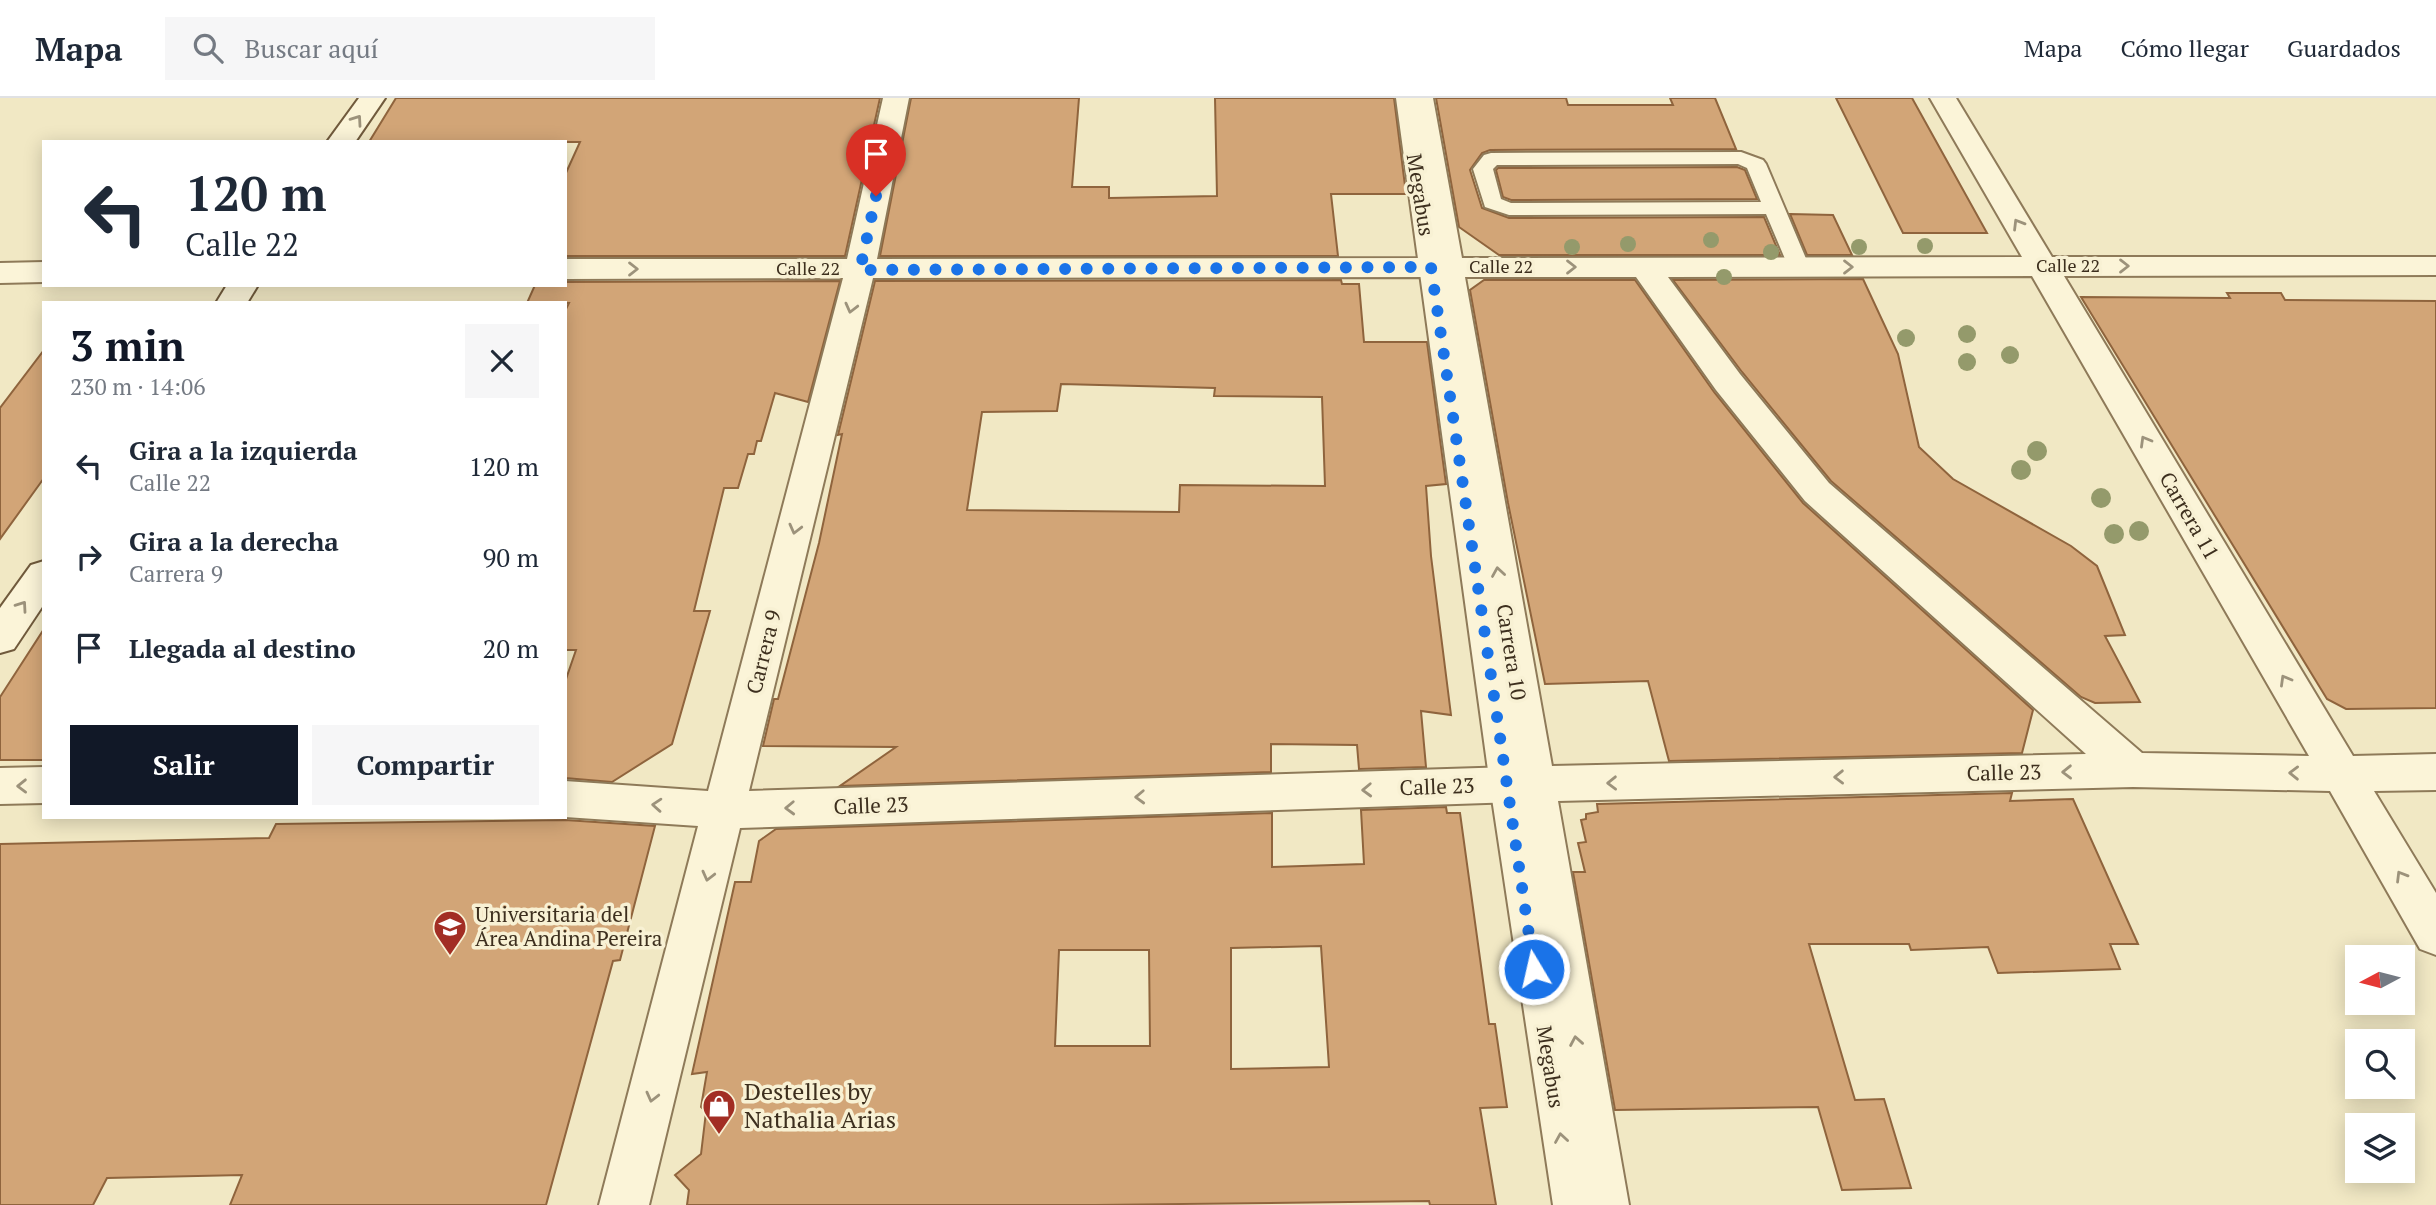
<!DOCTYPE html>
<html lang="es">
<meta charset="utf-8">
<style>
body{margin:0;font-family:"PT Serif",serif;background:#f6f6f7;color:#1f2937;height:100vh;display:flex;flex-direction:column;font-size:26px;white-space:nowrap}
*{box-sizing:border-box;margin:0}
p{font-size:23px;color:#747a83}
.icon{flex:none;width:38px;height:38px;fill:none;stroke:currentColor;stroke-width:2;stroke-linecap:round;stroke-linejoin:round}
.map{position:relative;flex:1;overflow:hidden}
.sheet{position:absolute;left:42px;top:203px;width:525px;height:518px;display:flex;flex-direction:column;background:#fff;border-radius:0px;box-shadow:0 4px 18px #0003}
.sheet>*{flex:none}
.banner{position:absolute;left:42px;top:42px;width:525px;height:147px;border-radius:0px;box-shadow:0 4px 18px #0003;background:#fff;color:#1f2937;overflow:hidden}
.needle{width:46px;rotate:263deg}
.buttons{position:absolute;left:2345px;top:847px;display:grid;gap:14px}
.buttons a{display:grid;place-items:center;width:70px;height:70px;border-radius:0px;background:#fff;box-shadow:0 4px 18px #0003;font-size:35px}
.pin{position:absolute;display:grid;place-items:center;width:60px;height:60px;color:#fff;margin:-72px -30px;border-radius:50% 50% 50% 0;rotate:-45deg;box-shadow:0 0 7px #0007}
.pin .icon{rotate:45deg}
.me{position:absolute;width:77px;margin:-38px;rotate:351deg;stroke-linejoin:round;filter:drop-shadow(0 0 5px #0008)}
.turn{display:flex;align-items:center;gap:24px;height:147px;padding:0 28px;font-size:32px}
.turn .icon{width:91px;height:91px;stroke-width:2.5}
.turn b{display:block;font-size:49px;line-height:60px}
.round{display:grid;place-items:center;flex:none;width:74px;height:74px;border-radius:0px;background:#f6f6f7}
.overview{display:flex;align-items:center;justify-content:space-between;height:119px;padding:0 28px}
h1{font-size:42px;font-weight:700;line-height:52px;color:#111827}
.action{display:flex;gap:14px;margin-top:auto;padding:14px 28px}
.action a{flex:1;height:80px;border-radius:0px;background:#111827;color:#fff;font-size:28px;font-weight:700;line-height:80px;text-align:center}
.action a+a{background:#f6f6f7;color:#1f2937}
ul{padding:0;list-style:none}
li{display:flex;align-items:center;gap:21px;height:91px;padding:0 28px}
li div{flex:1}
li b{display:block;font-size:26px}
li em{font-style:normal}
header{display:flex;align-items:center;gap:42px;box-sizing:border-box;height:98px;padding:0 35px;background:#fff;border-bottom:2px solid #e0e1e3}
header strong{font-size:33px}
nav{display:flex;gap:38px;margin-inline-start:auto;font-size:24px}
.search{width:490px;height:63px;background:#f6f6f7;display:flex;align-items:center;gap:18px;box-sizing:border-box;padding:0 24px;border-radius:0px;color:#747a83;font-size:26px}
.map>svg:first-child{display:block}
.building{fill:#d2a577;stroke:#8f643d;stroke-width:2;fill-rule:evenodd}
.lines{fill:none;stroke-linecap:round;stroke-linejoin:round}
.lane-casing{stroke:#8e7a59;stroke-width:4}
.street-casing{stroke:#8e7a59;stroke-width:4}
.secondary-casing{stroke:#705a3c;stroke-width:4}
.lane{fill:#fbf4d8;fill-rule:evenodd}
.street{fill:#fbf4d8;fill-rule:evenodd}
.secondary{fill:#fbf4d8;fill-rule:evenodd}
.tree{fill:#949a6b}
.oneway{stroke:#9c927b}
.route{stroke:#1a73e8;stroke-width:12;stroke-dasharray:0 21.6}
.labels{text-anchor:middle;stroke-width:7;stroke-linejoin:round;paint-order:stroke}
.far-street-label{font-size:18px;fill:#3d2f1e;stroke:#f8f1d4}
.street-label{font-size:21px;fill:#3d2f1e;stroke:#f8f1d4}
.poi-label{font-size:21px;fill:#3d2f1e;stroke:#f8f1d4;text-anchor:start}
.near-poi-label{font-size:24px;fill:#3d2f1e;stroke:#f8f1d4;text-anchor:start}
</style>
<header>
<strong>Mapa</strong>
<div class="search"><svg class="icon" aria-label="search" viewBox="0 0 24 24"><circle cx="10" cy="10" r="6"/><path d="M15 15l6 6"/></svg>Buscar aquí</div>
<nav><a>Mapa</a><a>Cómo llegar</a><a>Guardados</a></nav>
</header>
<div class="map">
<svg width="2436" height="1107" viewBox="0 0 2436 1107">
<rect width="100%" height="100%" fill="#f1e8c4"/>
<g class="building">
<path d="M396 0H880L845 158H565V77L580 44H369Z"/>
<path d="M911 0H1079L1072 89H1109V100L1217 98 1215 0H1394L1406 96H1331L1338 158H880Z"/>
<path d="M1436 0H1566L1568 7H1673L1670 0H1715L1736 51 1490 52 1482 55 1470 72 1482 110 1509 120 1764 119 1780 157H1499L1459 129Z"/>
<path d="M1836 0H1912L1987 135H1903Z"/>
<path d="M1737 69 1745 72 1757 101 1511 102 1503 99 1496 72 1498 70Z"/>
<path d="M1790 116 1833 117 1852 157H1807Z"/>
<path d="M1863 181 1898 256 1919 349 1953 381 2071 448 2097 468 2125 537 2105 538 2140 604 2095 605 2081 599 1831 383 1742 274 1673 182Z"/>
<path d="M1341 182 1342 186H1359L1364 244H1427L1446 386 1426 388 1431 458 1451 617 1421 613 1426 669 1359 671 1357 647 1271 646V674L840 688 896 649 763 648 774 601H778L819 445 842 336 838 337 875 183ZM1061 286 1215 290 1214 298 1322 299 1325 388 1180 387 1179 414 967 412 982 314 1057 313Z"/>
<path d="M1484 182H1635L1714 294 1803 405 2033 612 2022 655 1669 663 1648 583 1545 586 1508 405 1470 192Z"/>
<path d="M840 183 808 304 775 295 761 343H757L754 356H748L738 390H724L694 513H710L672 646 612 684 565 680V584L576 552H565V213L569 205H527L535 187H565V184Z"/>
<path d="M2227 195H2281L2285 202 2436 203V610L2346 611 2327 601 2081 199 2230 200Z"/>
<path d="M44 252V380L0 441V310Z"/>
<path d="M44 531V662H0V599Z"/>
<path d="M2012 695 2010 703 2073 701 2138 846H2110L2120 871 1998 875 1988 849 1911 852 1909 846H1809L1855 1002 1884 1001 1911 1090 1842 1092 1818 1009 1615 1012 1573 774H1585L1578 745 1586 744 1581 722 1586 721V716L1598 714 1597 706Z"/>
<path d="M1446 709 1447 715H1460L1489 926H1495L1507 1009 1480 1010 1496 1107H1430L1429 1103 1096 1107H687L689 1092 675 1077 701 1056 706 1014 701 1009 707 974 692 976 735 784H751L759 743 776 731 1272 715V769L1364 766 1361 712ZM1321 848 1329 969 1231 971V850ZM1059 852H1149L1150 948H1055Z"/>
<path d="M565 722 655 728 620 862 613 863 546 1107H230L242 1077 107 1080 93 1107H0V746L269 740 276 726Z"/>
</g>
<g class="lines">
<defs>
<g id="lane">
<path d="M1396 0H1416L1520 687 1589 1107H1553L1490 687Z"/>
<path d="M1741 54 1763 62 1766 66 1810 170 1807 175H1791L1766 116 1509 117 1485 109 1473 71 1484 57 1491 55ZM1738 66 1747 70 1761 104 1511 105 1501 101 1493 71 1497 67Z"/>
</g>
<g id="street">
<path d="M883 0H909L877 161 1432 160 1407 0H1433L1462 160 2022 159 1930 0H1956L2052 159H2436V177L2064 178 2353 658 2436 656V692L2374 693 2436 795V857L2420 851 2330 693 2133 689 1558 703 1629 1107H1579L1516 704 740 730 649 1107H599L698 728 565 719V683L708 693 843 180 565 181V161H847ZM2032 178 2309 658 2142 655 1829 385 1740 276 1668 179ZM1435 179 1511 669 749 693 873 180ZM1465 179H1636L1716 292 1805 403 2086 656 1552 668Z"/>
<path d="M44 164V184L0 185V165Z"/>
<path d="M44 669V705L0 706V670Z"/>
</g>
<g id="secondary">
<path d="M359 0H385L355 44H327Z"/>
<path d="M227 187H258L247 205H216Z"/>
<path d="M44 463V506L14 551 0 555V510L31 467Z"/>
</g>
</defs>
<use href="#lane" class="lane-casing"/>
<use href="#street" class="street-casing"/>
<use href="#secondary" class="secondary-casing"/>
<use href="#lane" class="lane"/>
<use href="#street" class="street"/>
<use href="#secondary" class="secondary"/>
</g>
<g class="tree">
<circle cx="1711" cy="142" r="8"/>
<circle cx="1628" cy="146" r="8"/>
<circle cx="1925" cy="148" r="8"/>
<circle cx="1572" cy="149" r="8"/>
<circle cx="1859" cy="149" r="8"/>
<circle cx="1771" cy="154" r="8"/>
<circle cx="1724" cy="179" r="8"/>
<circle cx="1967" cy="236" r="9"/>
<circle cx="1906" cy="240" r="9"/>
<circle cx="2010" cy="257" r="9"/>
<circle cx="1967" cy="264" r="9"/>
<circle cx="2037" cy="353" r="10"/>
<circle cx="2021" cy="372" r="10"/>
<circle cx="2101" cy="400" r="10"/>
<circle cx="2139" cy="433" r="10"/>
<circle cx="2114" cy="436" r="10"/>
</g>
<defs><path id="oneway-chevron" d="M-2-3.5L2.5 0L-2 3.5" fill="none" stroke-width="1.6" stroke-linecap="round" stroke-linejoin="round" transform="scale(1.75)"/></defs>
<g class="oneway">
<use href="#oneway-chevron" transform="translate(357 22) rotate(-55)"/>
<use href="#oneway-chevron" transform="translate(2018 126) rotate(-121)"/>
<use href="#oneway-chevron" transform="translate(2124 168)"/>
<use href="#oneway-chevron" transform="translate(1571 169)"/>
<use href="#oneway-chevron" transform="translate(1848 169)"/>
<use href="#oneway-chevron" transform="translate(633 171)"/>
<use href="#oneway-chevron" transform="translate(851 210) rotate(104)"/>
<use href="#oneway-chevron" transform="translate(2145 343) rotate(-120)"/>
<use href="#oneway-chevron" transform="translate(795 431) rotate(104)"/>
<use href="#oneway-chevron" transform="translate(1498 474) rotate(-99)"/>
<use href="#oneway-chevron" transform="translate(22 508) rotate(-55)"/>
<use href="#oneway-chevron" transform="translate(2285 582) rotate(-120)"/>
<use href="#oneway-chevron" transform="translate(2067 674) rotate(179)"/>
<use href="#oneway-chevron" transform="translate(2294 675) rotate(-179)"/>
<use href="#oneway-chevron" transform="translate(1839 679) rotate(179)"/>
<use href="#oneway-chevron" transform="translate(1612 685) rotate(179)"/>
<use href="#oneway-chevron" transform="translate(22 688) rotate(179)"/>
<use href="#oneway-chevron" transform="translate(1367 692) rotate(178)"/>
<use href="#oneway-chevron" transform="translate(1140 699) rotate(178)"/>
<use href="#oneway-chevron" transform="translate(657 707) rotate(-176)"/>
<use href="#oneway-chevron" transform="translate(790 710) rotate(178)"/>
<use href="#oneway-chevron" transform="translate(708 778) rotate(104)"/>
<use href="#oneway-chevron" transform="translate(2401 778) rotate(-121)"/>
<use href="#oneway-chevron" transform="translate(1576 943) rotate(-100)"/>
<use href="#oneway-chevron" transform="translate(652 999) rotate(104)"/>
<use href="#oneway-chevron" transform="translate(1561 1040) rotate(-99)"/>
</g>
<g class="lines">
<path class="route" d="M876 98 860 172 1431 169 1534 871"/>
</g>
<defs>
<symbol id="university-pin" viewBox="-11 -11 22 30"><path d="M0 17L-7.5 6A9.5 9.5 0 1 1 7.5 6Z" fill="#a22e24" stroke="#f8f1d4"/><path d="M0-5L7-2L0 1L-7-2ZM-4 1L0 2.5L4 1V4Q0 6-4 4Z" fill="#fff"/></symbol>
<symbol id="shop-pin" viewBox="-11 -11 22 30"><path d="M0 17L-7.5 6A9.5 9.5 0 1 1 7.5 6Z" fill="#a22e24" stroke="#f8f1d4"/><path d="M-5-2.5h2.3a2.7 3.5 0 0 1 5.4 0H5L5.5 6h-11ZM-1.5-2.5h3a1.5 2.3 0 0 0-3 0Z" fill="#fff"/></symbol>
</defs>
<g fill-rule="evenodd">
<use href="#university-pin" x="431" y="810" width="38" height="52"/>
<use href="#shop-pin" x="700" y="989" width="38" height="52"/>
</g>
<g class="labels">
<g class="far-street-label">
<text x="2068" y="174">Calle 22</text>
<text x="1501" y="175">Calle 22</text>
<text x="808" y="177">Calle 22</text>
</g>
<g class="street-label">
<text transform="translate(1420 97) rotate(81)" y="7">Megabus</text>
<text transform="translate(2189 418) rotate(60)" y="7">Carrera 11</text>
<text transform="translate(764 554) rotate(-76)" y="7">Carrera 9</text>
<text transform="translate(1511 554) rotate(81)" y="7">Carrera 10</text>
<text transform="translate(2004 675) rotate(-1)" y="7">Calle 23</text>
<text transform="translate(1437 689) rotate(-2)" y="7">Calle 23</text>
<text transform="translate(871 708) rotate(-2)" y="7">Calle 23</text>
<text transform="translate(1550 969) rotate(81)" y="7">Megabus</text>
</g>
<g class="poi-label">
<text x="475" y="824">Universitaria del<tspan x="475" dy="24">Área Andina Pereira</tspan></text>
</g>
<g class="near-poi-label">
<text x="744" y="1002">Destelles by<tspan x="744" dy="28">Nathalia Arias</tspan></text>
</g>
</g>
</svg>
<div class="buttons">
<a><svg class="needle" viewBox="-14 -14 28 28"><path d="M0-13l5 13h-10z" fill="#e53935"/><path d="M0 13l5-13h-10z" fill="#747a83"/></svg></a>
<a><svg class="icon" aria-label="search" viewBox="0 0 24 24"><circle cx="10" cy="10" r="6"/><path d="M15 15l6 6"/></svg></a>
<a><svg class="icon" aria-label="layers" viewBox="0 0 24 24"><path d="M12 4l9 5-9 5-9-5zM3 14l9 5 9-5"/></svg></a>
</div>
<div class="pin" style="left:876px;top:98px;background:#d93025"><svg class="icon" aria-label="arrive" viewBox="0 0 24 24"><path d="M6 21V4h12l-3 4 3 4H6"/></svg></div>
<svg class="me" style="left:1534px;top:871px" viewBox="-20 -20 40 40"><circle r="17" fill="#1a73e8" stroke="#fff" stroke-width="3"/><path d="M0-11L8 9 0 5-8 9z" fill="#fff"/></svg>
<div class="banner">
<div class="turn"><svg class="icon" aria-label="left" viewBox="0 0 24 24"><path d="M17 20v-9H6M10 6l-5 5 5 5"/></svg><div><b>120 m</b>Calle 22</div></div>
</div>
<section class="sheet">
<div class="overview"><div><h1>3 min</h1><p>230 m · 14:06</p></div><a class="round"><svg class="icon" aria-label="close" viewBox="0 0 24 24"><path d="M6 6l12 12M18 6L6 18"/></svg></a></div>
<ul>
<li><svg class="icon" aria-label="left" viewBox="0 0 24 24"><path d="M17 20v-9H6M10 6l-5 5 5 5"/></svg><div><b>Gira a la izquierda</b><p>Calle 22</p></div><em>120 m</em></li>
<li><svg class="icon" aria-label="right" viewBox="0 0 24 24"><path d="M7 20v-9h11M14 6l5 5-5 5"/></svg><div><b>Gira a la derecha</b><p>Carrera 9</p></div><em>90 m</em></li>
<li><svg class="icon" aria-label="arrive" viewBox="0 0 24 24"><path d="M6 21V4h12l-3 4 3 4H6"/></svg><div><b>Llegada al destino</b></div><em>20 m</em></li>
</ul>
<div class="action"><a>Salir</a><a>Compartir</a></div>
</section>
</div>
